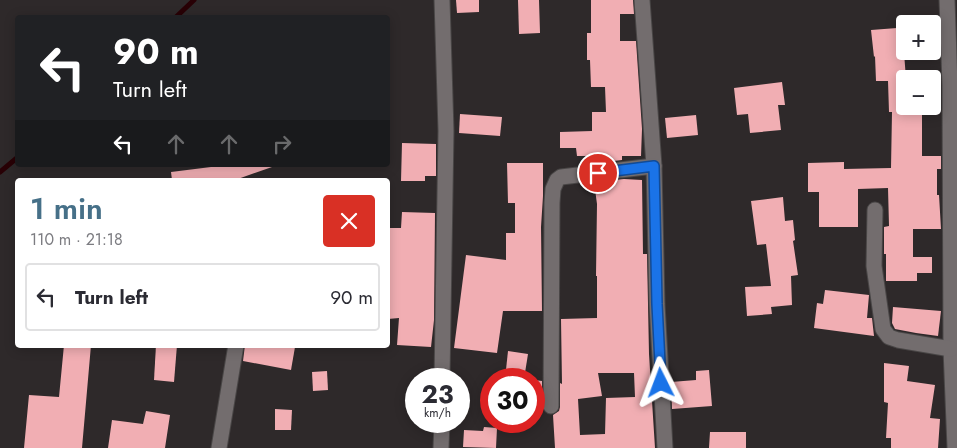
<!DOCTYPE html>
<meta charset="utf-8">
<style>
body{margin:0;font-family:Jost,sans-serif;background:#f2f2f3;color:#2b2b33;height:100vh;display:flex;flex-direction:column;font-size:19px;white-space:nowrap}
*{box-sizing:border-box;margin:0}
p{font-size:16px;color:#7c7c81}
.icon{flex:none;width:28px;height:28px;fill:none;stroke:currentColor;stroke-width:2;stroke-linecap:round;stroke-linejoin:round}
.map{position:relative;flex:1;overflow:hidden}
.side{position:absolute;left:15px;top:178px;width:375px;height:170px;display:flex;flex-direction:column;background:#fff;border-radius:5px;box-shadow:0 2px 12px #0003}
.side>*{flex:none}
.top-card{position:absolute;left:15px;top:15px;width:375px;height:152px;border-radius:5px;box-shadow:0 2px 12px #0003;background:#202124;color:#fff;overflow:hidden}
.buttons{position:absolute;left:896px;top:15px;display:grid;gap:10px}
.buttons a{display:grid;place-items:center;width:45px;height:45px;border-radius:5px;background:#fff;box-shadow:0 2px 12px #0003;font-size:25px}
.speed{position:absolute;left:405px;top:368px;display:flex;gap:10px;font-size:25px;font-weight:700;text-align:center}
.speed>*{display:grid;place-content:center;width:65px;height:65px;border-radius:50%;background:#fff;box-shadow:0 2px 12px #0003;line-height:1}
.speed small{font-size:12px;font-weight:400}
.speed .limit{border:8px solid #d22;background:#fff;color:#111}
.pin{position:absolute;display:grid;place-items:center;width:42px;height:42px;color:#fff;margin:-21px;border:2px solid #fff;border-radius:50%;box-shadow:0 1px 5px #0007}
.me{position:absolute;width:55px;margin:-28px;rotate:357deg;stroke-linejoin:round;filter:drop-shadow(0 0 4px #0008)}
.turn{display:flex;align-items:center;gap:18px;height:105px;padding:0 15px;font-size:22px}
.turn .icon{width:65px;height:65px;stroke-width:2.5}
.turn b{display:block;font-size:35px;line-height:42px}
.lanes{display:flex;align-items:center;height:48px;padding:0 15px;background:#0003;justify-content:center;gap:25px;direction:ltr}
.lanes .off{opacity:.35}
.round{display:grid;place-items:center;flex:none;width:52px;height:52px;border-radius:5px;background:#f2f2f3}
.head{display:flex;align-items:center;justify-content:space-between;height:85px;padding:0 15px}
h1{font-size:30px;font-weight:600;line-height:38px;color:#467088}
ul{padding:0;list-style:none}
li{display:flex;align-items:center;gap:15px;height:68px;margin:0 10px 8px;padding:0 5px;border:2px solid #e1e1e2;border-radius:5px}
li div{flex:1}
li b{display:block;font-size:19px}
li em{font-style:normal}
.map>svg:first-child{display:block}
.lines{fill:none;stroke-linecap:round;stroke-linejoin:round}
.stream{stroke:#280005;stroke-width:5}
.building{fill:#f1aeb3;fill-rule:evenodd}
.minor-casing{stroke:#494646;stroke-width:17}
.minor{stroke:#736d6e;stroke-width:15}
.route-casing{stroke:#114b97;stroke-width:12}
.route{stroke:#1a73e8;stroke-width:9}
</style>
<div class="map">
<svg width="957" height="448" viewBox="0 0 957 448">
<rect width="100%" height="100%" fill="#2e292a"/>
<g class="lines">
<g class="stream">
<path d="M175 18 194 0"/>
<path d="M0 172 18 157"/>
</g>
</g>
<g class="building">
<path d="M456 0H479V12L457 13Z"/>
<path d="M518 0H539L540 33 519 34Z"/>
<path d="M591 0H633L634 14H620V41H636L642 129 641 156H622V160L597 163 596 156H577L576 148H560V132L592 131V112H606L605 87H591L590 60H587V33H591Z"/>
<path d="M897 28 899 40 903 39 906 79 905 106H922V156H941V169H937V195H939L941 229H913V257H932V273H917V281H886V254H884V227L889 226 888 188 858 189V227H819V192H808V163L844 162V169L891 168 892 112H889L888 81H876L875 56 874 57 871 30Z"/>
<path d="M782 82 785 105H778L781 130 750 133 748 114 737 115 734 88Z"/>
<path d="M460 114 502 117 500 136 459 133Z"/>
<path d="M696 115 698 135 667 138 665 118Z"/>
<path d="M402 143 436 144V176H425V181H401Z"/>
<path d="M507 163H543V196L541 227 542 311H503L497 353 454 348 466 255 506 260V233H515V203H508Z"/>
<path d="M227 165H271L272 167 235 180H172L171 172Z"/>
<path d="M624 179 642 180 643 254H647L649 354 655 448H555L553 415 559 411 560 407V383L562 384 561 319 597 318V276H596L597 204 594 182ZM598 373H634L635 397 606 398 605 434 580 435 578 399 602 396Z"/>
<path d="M783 197 785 221 793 220 795 240 793 241 798 275 791 276 792 305 771 307 772 314 747 316 745 287 771 286 766 244 757 245 751 201Z"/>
<path d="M402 212 435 213 434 320 431 347 397 345 399 318 388 319V228H401Z"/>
<path d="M825 290 869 295 867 318H872L874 336 814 328 817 303 823 304Z"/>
<path d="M893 307 941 311 938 336 916 333 895 329 892 323Z"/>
<path d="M64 345H91L82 448H24L29 395 59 397Z"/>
<path d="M156 345H177L174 382 154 380Z"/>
<path d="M245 345H286L295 347 291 370 243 361Z"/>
<path d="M508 351 528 354 524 379H505Z"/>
<path d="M884 363 909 366 907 381 935 385 930 418 940 419 938 448H891V438H886L888 403 884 402Z"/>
<path d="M709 370 712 406 672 409 671 382 696 380V371Z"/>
<path d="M327 371 328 390 313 391 312 372Z"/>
<path d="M534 380 542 381V407L534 406Z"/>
<path d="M275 409 292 410 291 430H275Z"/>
<path d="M146 411 170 415 165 448H108L112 420 143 424Z"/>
<path d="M484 427 497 428 496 448 463 447 464 430 483 431Z"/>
<path d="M710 432H746V448H709Z"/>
</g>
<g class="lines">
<defs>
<g id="minor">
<path d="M642 0 654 166 657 304 665 448"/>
<path d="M947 0 950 86 951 349 955 448"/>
<path d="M875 210 874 266 883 329 889 337 898 340 951 349"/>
<path d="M442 379 446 131 442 0"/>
<path d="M551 406 552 203 553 189 557 180 561 177 654 166"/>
<path d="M219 448 236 345"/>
<path d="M441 448 442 421"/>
</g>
</defs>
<use href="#minor" class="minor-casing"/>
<use href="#minor" class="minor"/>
</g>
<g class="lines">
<defs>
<path id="route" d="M598 173 654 166 657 304 661 383"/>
</defs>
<use href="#route" class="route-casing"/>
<use href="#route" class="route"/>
</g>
</svg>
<div class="buttons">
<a>+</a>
<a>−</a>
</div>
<div class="speed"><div>23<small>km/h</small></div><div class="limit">30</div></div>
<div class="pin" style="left:598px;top:173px;background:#d93025"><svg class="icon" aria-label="arrive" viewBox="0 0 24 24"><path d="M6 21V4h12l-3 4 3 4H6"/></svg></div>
<svg class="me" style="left:661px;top:383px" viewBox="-20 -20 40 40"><path d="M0-17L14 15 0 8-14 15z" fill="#1a73e8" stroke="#fff" stroke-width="4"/></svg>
<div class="top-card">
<div class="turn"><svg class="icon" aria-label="left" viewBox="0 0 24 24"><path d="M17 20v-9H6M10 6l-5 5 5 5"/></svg><div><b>90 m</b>Turn left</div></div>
<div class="lanes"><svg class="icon" aria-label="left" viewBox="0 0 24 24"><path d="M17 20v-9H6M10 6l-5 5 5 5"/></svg><svg class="icon off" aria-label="ahead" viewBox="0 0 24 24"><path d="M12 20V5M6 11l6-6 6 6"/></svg><svg class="icon off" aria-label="ahead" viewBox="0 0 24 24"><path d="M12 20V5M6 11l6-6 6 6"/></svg><svg class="icon off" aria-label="right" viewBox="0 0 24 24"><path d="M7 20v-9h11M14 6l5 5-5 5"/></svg></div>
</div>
<section class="side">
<div class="head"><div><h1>1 min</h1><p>110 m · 21:18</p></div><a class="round" style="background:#d93025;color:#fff"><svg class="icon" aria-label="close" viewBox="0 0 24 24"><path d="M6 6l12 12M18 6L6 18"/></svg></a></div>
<ul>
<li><svg class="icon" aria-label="left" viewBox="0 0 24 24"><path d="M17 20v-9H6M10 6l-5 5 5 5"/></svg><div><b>Turn left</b></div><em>90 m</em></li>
</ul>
</section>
</div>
